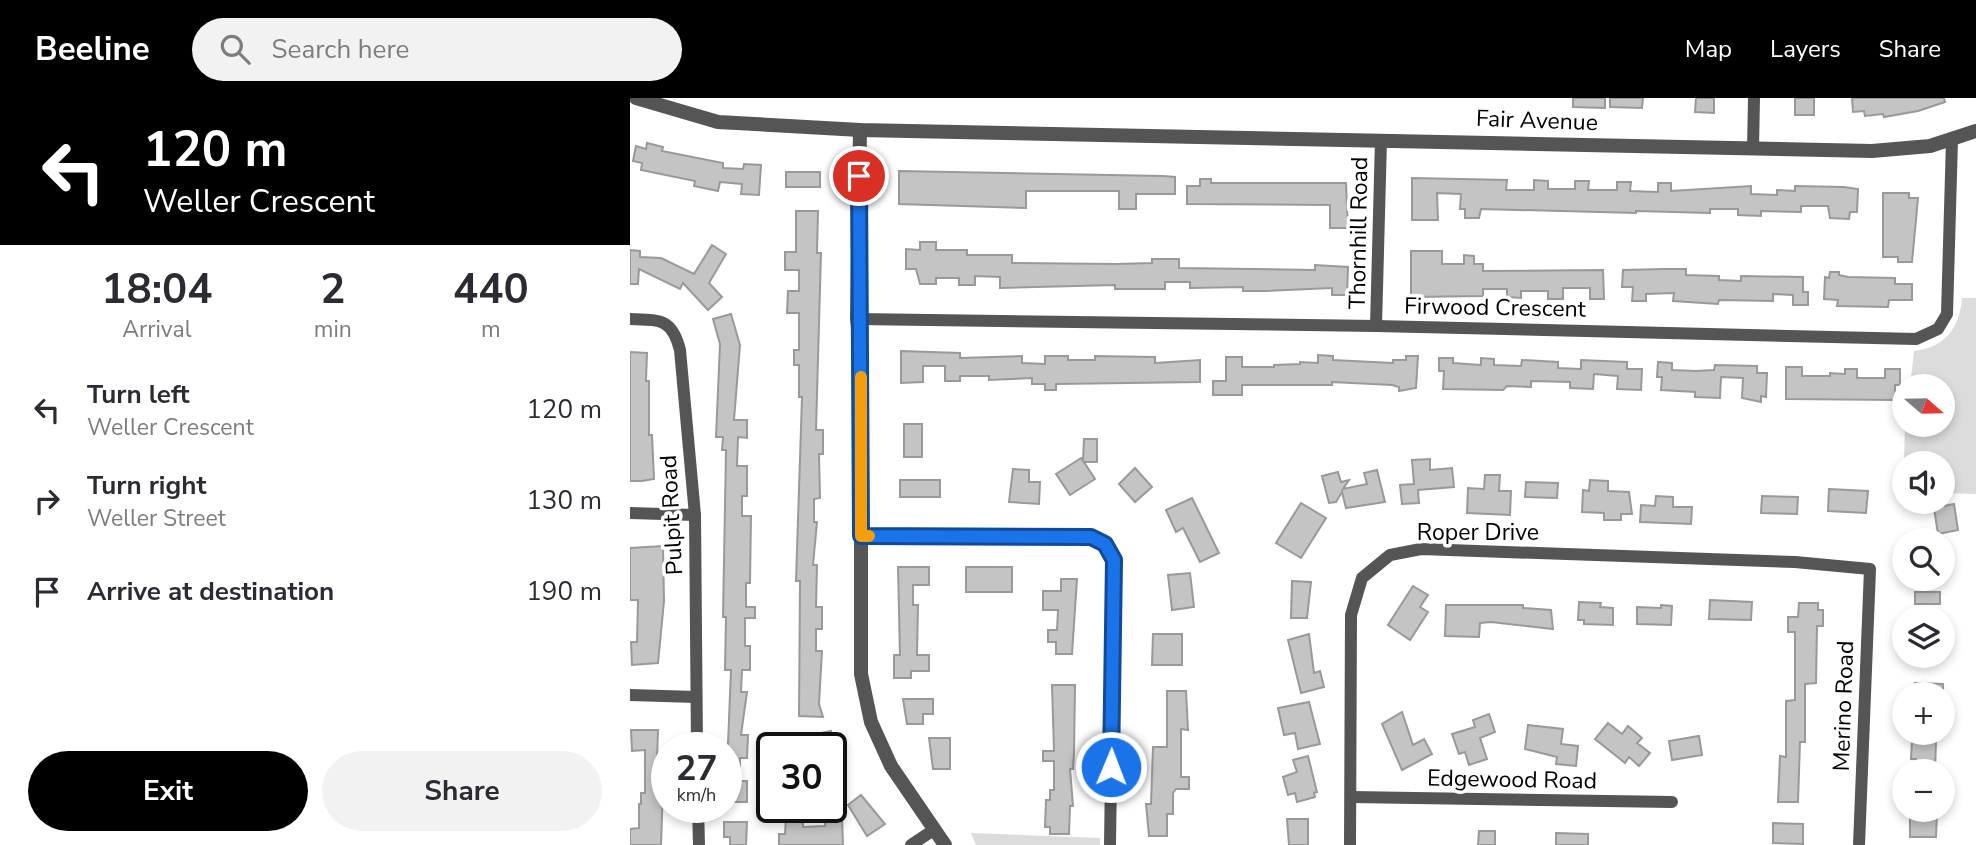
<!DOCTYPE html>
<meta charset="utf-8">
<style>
body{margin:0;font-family:"Nunito Sans",sans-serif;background:#f2f2f3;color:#2b2b33;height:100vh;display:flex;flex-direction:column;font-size:26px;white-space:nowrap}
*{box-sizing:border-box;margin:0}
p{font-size:23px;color:#7c7c81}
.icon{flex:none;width:38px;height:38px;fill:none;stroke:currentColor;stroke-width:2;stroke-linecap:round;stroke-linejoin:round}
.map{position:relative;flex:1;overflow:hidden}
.sheet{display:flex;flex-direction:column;background:#fff;width:630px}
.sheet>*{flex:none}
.hud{background:#000;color:#fff;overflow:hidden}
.needle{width:46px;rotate:110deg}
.buttons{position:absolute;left:1262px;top:276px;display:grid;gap:14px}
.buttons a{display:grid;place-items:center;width:63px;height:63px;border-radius:50%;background:#fff;box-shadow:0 4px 10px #0003;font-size:35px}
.speed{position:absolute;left:21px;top:634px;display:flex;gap:14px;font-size:35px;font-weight:700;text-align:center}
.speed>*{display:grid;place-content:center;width:91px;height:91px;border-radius:50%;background:#fff;box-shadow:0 4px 10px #0003;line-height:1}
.speed small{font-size:18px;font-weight:400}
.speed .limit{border:4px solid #111;border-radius:10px;background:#fff;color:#111}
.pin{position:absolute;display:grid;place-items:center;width:60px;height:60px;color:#fff;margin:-30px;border:4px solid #fff;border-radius:50%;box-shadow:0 2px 7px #0007}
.me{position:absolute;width:77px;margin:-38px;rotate:1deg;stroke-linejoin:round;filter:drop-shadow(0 0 5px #0008)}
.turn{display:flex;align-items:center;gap:24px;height:147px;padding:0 28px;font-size:32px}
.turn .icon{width:91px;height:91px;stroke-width:2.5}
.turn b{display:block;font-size:49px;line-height:60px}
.eta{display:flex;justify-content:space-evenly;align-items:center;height:119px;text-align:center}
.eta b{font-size:42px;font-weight:700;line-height:49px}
.primary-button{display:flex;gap:14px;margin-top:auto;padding:14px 28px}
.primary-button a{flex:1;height:80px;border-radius:42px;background:#000;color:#fff;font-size:28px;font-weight:700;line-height:80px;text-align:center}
.primary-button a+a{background:#f2f2f3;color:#2b2b33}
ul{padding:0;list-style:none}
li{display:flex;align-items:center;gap:21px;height:91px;padding:0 28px}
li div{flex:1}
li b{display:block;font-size:26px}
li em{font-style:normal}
header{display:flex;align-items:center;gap:42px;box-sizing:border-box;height:98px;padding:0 35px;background:#000;color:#fff}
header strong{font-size:33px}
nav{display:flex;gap:38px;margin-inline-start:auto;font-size:24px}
.search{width:490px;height:63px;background:#f2f2f3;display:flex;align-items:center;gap:18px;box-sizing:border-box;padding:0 24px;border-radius:38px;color:#7c7c81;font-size:26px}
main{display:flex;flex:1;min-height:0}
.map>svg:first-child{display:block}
.green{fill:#dcdcdc}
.building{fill:#c4c4c4;stroke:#999;stroke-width:2}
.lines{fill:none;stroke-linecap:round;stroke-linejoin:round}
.minor{stroke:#555;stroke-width:12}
.tertiary{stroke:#555;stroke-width:14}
.route-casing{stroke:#114b97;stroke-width:18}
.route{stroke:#1a73e8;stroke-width:12}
.slow{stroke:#f59e0b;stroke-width:12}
.labels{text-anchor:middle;stroke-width:7;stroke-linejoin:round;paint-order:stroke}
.street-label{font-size:23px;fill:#000;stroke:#fff}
</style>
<header>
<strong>Beeline</strong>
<div class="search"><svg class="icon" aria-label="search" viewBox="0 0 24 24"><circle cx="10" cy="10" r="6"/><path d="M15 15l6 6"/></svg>Search here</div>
<nav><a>Map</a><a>Layers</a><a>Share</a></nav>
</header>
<main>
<section class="sheet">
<div class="hud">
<div class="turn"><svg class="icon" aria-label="left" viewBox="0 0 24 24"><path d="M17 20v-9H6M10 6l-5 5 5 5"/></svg><div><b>120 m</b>Weller Crescent</div></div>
</div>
<div class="eta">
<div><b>18:04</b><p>Arrival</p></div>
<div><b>2</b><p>min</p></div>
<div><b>440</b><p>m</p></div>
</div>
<ul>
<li><svg class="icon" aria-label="left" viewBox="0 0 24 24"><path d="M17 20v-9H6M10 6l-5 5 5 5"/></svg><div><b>Turn left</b><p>Weller Crescent</p></div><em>120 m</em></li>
<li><svg class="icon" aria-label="right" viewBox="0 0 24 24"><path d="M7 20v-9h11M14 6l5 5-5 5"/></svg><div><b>Turn right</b><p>Weller Street</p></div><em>130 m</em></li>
<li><svg class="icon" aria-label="arrive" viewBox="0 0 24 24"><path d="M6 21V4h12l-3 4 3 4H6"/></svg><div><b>Arrive at destination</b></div><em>190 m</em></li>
</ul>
<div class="primary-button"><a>Exit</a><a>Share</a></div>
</section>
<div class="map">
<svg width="1346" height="747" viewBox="0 0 1346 747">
<rect width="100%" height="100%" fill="#fff"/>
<g class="green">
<path d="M1332 200H1346V396L1313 395 1312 366H1274L1273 394 1275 327H1312V289H1280L1284 253C1314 250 1330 230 1332 200Z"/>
<path d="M341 735 470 740V747H346Z"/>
</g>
<g class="building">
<path d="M943 0H975V10L943 9Z"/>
<path d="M980 0H1013L1012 10 980 9Z"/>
<path d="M1066 0H1084V15L1065 14Z"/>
<rect x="1165" y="0" width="19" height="17"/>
<path d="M1222 0H1314L1315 4 1288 13 1254 19 1253 16 1235 18 1234 13 1223 14Z"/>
<path d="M17 45 33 49 32 53 93 65V70L113 71 114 66 131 67 129 97 111 96 112 86 90 84 88 93 64 88 65 83 11 72 12 65 3 63 6 48 16 51Z"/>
<path d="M269 73 533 78 545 79V96H506V111H489V93H396V110L269 106Z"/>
<rect x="156" y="74" width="34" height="15"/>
<path d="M782 80 877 82 876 92H904V82L918 83V91H945V83H959L958 92H987V84H1001L1000 93 1028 94V85H1041V93L1121 88V96L1147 97V92L1165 93V88L1214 89 1228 91 1227 114H1220L1219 121 1200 120 1198 108H1171V114L1131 113V118L1108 117V111H1080V115L1006 113V115L851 111 849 120H835V111H830L831 96 807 95 808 122H782Z"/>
<path d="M570 81H581V85H716L718 130H700V107L557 106V88H570Z"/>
<path d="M1253 95H1279V100H1288L1282 164H1268V159H1253Z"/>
<path d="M166 113H188L187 155H191L186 332H193V356H189L190 400 184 401V424H187L183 467H187L186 509H192V531H186V553H192L189 606 193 619 169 618 170 483H166L172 299H169V267H164V252H169V215H157L158 193H169V172H155V154H166Z"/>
<path d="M290 144H306V152H337V157H382V165L486 166 522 165V161H549V170L685 172V167L718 169 717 197H702V190L634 193H613V189L560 190V184H535V191H485V187L370 190V179L345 178V187H329V180H306V186H290L286 171H276V151L290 152Z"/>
<path d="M82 147 96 156 79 185 92 199 78 212 53 185 50 191 9 171 8 186H0V152L10 153V159L31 160 64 176Z"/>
<path d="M781 153H812V166H834V157L844 158V166H853V173L973 172 974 201H960V190H933V201H918V193H891V200L877 199V191H853V198L781 199Z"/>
<path d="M1034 171H1056V177L1089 178V182L1111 183V178L1173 179V194H1178V207H1163V197L1143 196V203L1089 202 1088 206 1043 203 1044 195 1016 196V203H1002L1003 189H992L993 172Z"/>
<path d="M1200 174H1209V177L1218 179 1265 180V186H1282V202H1259L1258 209 1207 208 1208 202 1194 201 1195 179 1199 180Z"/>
<path d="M101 216 110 247 104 322H117V340L108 339 107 368H117V398H112V418H121L120 485H116V509H125V520H115V548H120V572H112L111 594H117L111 637H118L117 660H110V683H117V704H104V695H96L101 572H95L96 519H93L96 352H92L93 339H86L90 246 83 221Z"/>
<path d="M271 253 330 255V260L392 258V265L415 266V258H438V262H465V258L525 259V265L570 262V284L426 286V292H415V286H402V280L359 282V278H330V283H315V268H293V284L271 285Z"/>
<path d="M0 254 17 255 16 283H19V337H22L24 381 12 383H0Z"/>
<path d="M688 257 703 258V262L763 265V262H776V258H788L786 290 769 293V289L762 287 702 284V287H612V297H583V283H596V259H612V269H644V267L670 266V264L688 265Z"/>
<path d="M809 260H823V265L851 267V260L864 261V267L891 268 892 262 928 264V270L951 271V262L997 264V271H1012L1011 292 987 291 988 278 964 276 963 291 940 290V284L901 283V289L877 288 873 292 813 291 814 273H809Z"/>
<path d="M1028 264 1042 265V272L1066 273 1084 272 1085 267 1127 268V275H1137L1136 299 1131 298V304L1112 300 1113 280 1091 279 1090 300 1065 299V294L1031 292 1032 279H1027Z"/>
<path d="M1156 269H1172V278H1200V275L1215 276V271H1227V280H1255V271H1270V287H1265V302L1156 301Z"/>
<rect x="274" y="326" width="18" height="33"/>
<path d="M454 341H467V364H454L465 381 440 397 426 376 451 360 453 363Z"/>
<path d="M800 361V372L822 370 824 389 788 392 789 405 772 406 770 387 784 386 782 362Z"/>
<path d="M505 370 522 389 505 404 489 386Z"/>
<path d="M383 371 399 372V384H410L409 406 379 404Z"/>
<path d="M747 372 755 404 716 410 712 394 706 404 699 405 692 378 708 374 711 384 719 382 713 391 737 386 734 375Z"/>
<path d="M855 377H870L869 393H881L880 417 837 415 838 390 854 391Z"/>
<rect x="270" y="382" width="40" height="17"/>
<path d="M960 382 978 383V393L999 394 1002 416H991V422H974V415L952 414 953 392 959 393Z"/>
<path d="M896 384 928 385 927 400 895 399Z"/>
<path d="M1199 391 1238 393 1236 415 1198 413Z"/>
<path d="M1026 398 1043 399V409H1062L1061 426 1010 424 1011 407 1025 408Z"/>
<path d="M1132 398 1168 399 1167 416 1131 415Z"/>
<path d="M562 400 589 455 570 464 553 430 546 434 536 412Z"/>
<path d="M671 405 696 420 671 460 646 445Z"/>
<path d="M1324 406 1328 432 1308 436 1304 410Z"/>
<path d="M33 448 34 503 28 565 2 567 1 544H7L8 502H0V450Z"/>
<path d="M268 469H299V487H283V507H288L287 557H299V573H281V580H264V557H270Z"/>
<rect x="336" y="469" width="46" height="25"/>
<path d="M560 475 564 509 542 512 538 477Z"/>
<path d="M431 481H447L442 556H426V544H418V532H427L428 512H413V493H431Z"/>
<path d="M662 483 681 484 677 520H661Z"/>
<path d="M783 488 798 497 790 509 798 514 780 542 758 527Z"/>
<rect x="1285" y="494" width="25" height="12"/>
<path d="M1080 502 1122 504 1121 522 1079 521Z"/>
<path d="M949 504 971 505 970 509 983 510V527L954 526V522H948Z"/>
<path d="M1169 505H1188V512H1193V528H1187L1186 585 1175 586V644H1170L1168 704H1148L1150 658 1156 659V603L1165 602V534H1158V519H1168Z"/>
<path d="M816 507H893V510L921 512 923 531 861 524 850 525 849 539 815 538Z"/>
<path d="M1031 507 1042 508 1041 527 1007 526V509L1031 510Z"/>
<path d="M523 536H552V567H522Z"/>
<path d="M679 536 684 575 690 573 694 589 671 595 658 542Z"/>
<path d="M1285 585 1313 586V597H1285Z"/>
<path d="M422 587H445L444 655 443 671H440L443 708H440L439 736H420V729H415L416 702H420V692H424V663H413V653H424Z"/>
<path d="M537 593H556L558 632 551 631V679H559V691H546L543 695V716H537V738H519L516 706H521L523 649H537Z"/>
<path d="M273 601H303V616H293V626H277Z"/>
<path d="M679 604 690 646 668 651 665 635 654 637 648 610Z"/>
<path d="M772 614 783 647 794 641 802 656 772 672 752 626Z"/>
<path d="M859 616 865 634 850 640 857 661 839 667 835 654 829 656 822 636 845 629 843 622Z"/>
<path d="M978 625 992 636 998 628 1012 640 1007 645 1020 655 1009 668 999 659 995 665 965 641Z"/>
<path d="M898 627 933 631 931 646 948 648 946 668 926 666 927 659 895 651Z"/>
<path d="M1 632H28L27 661H34L31 747H0V731L9 730V706H11V695H15V652L2 653Z"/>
<path d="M201 633 204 649H174L172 639Z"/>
<path d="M1069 638 1072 657 1042 662 1039 643Z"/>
<path d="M299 640H320V671H303Z"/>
<path d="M1282 642 1306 643 1305 674H1286V661H1281Z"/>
<path d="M678 658 687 694 684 695 685 699 667 704 665 695 658 697 653 679 667 674 663 662Z"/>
<path d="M231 697 255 726 237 738 218 707Z"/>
<path d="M1285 712H1307L1306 739H1280V721H1285Z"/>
<path d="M156 718 173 719V729L195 728V719L212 718 213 747H149V736H155Z"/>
<path d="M657 721H678V747H659Z"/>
<path d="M94 724H117L116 747H100V739H94Z"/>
<path d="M1143 725 1173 726V746L1143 745Z"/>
<path d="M849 733H865V747H848Z"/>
<path d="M926 735 958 736V747H926Z"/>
</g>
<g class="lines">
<g class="minor">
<path d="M1123 51 1124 0"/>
<path d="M0 221C30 222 42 220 50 252L65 417 67 649"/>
<path d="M227 221 746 228 1286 241 1308 231 1317 216 1322 42"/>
<path d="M746 228 751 42"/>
<path d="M0 415 65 417"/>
<path d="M231 438 461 439 475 446 484 462 480 747"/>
<path d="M0 597 66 599"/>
<path d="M721 699 1042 704"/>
<path d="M68 709 69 747"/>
<path d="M281 747 305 731"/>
<path d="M720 747 721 517 732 480 760 457 791 451 1165 464 1240 471 1229 747"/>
</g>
<g class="tertiary">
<path d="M6 0 88 24 230 32 1242 53 1300 48 1346 33"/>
<path d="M230 32 227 221 231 254V576L241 624 261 668 315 747"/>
</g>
</g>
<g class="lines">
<defs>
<path id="route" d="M229 78 231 438 461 439 475 446 484 462 481 669"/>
</defs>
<use href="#route" class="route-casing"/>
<use href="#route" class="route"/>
<path class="slow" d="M231 279V438H239"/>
</g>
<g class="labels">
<g class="street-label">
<text transform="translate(907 22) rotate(2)" y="8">Fair Avenue</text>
<text transform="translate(728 135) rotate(-89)" y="8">Thornhill Road</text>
<text transform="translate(865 209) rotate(1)" y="8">Firwood Crescent</text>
<text transform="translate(41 417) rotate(-93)" y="8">Pulpit Road</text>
<text x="848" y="442">Roper Drive</text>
<text transform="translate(1213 608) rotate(-88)" y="8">Merino Road</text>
<text transform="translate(882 681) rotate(1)" y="8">Edgewood Road</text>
</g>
</g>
</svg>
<div class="buttons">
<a><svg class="needle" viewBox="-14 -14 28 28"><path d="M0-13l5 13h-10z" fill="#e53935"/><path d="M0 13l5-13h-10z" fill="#7c7c81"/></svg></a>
<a><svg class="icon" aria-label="sound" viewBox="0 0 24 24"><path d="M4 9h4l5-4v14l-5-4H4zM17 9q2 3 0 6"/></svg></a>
<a><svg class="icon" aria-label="search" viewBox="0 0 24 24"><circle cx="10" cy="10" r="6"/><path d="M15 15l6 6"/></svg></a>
<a><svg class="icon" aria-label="layers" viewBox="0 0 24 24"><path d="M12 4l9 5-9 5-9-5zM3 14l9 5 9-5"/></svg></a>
<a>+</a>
<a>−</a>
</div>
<div class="speed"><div>27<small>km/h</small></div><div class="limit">30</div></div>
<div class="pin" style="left:229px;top:78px;background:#d93025"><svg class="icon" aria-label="arrive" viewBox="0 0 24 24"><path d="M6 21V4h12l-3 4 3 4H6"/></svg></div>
<svg class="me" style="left:481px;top:669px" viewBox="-20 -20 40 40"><circle r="17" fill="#1a73e8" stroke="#fff" stroke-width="3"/><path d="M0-11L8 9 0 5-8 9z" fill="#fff"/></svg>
</div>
</main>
